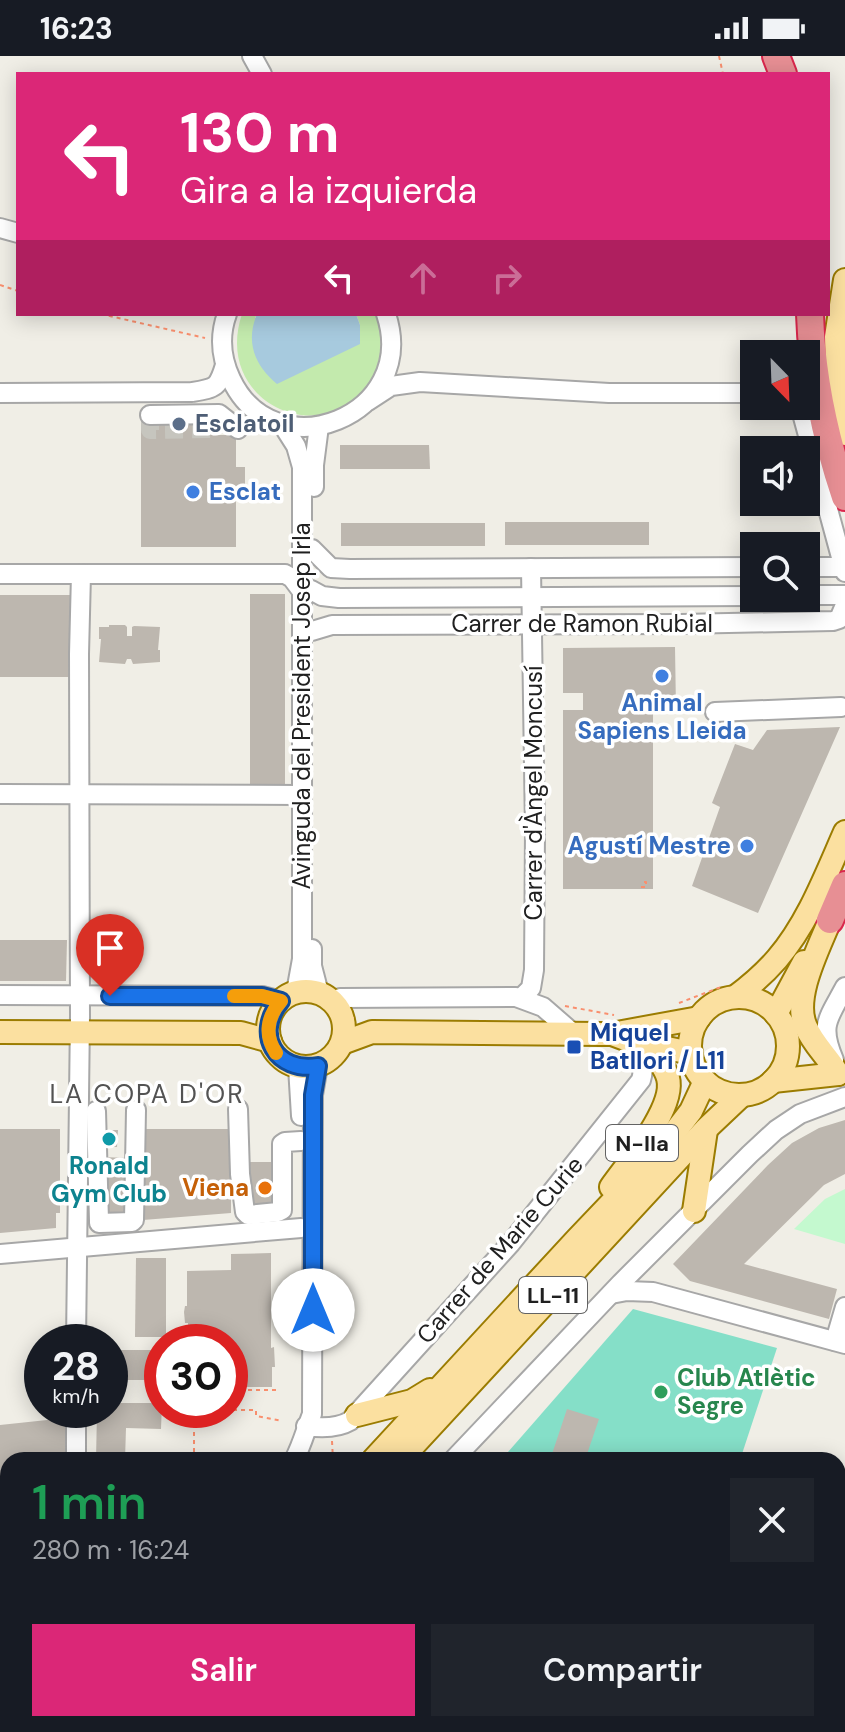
<!DOCTYPE html>
<html lang="es">
<meta charset="utf-8">
<style>
body{margin:0;font-family:"DM Sans",sans-serif;background:#20242c;color:#f1f3f6;height:100vh;display:flex;flex-direction:column;font-size:30px;white-space:nowrap}
*{box-sizing:border-box;margin:0}
p{font-size:26px;color:#9ea1a6}
.icon{flex:none;width:44px;height:44px;fill:none;stroke:currentColor;stroke-width:2;stroke-linecap:round;stroke-linejoin:round}
.map{position:relative;flex:1;overflow:hidden}
.sheet{position:absolute;left:0px;top:1396px;width:846px;height:280px;display:flex;flex-direction:column;background:#171b24;border-radius:24px 24px 0 0;box-shadow:0 4px 20px #0003}
.sheet>*{flex:none}
.banner{position:absolute;left:16px;top:16px;width:814px;height:244px;border-radius:0px;box-shadow:0 4px 20px #0003;background:#db2777;color:#fff;overflow:hidden}
.needle{width:52px;rotate:157deg}
.buttons{position:absolute;left:740px;top:284px;display:grid;gap:16px}
.buttons a{display:grid;place-items:center;width:80px;height:80px;border-radius:0px;background:#171b24;box-shadow:0 4px 20px #0003;font-size:40px}
.speed{position:absolute;left:24px;top:1268px;display:flex;gap:16px;font-size:40px;font-weight:700;text-align:center}
.speed>*{display:grid;place-content:center;width:104px;height:104px;border-radius:50%;background:#171b24;box-shadow:0 4px 20px #0003;line-height:1}
.speed small{font-size:20px;font-weight:400}
.speed .limit{border:12px solid #d22;background:#fff;color:#111}
.pin{position:absolute;display:grid;place-items:center;width:68px;height:68px;color:#fff;margin:-82px -34px;border-radius:50% 50% 50% 0;rotate:-45deg;box-shadow:0 0 8px #0007}
.pin .icon{rotate:45deg}
.me{position:absolute;width:88px;margin:-44px;rotate:0deg;stroke-linejoin:round;filter:drop-shadow(0 0 6px #0008)}
.turn{display:flex;align-items:center;gap:28px;height:168px;padding:0 32px;font-size:36px}
.turn .icon{width:104px;height:104px;stroke-width:2.5}
.turn b{display:block;font-size:56px;line-height:68px}
.lanes{display:flex;align-items:center;height:76px;padding:0 32px;background:#0003;justify-content:center;gap:40px;direction:ltr}
.lanes .off{opacity:.35}
.round{display:grid;place-items:center;flex:none;width:84px;height:84px;border-radius:0px;background:#20242c}
.summary{display:flex;align-items:center;justify-content:space-between;height:136px;padding:0 32px}
h1{font-size:48px;font-weight:600;line-height:60px;color:#1e9e55}
.button{display:flex;gap:16px;margin-top:auto;padding:16px 32px}
.button a{flex:1;height:92px;border-radius:0px;background:#db2777;color:#fff;font-size:32px;font-weight:600;line-height:92px;text-align:center}
.button a+a{background:#20242c;color:#f1f3f6}
.status{display:flex;justify-content:space-between;align-items:center;height:56px;padding:0 40px;background:#171b24;direction:ltr}
.status svg{height:22px;fill:currentColor}
.map>svg:first-child{display:block}
.grass{fill:#c3eaad}
.park{fill:#c4f9cf}
.pitch{fill:#85dfc8}
.water{fill:#a7cade}
.building{fill:#bdb7af}
.lines{fill:none;stroke-linecap:round;stroke-linejoin:round}
.minor-tunnel{stroke:#c6c5be;stroke-width:18;stroke-dasharray:18 9;stroke-linecap:butt}
.minor-casing{stroke:#a7a7a7;stroke-width:22}
.major-casing{stroke:#9b7c01;stroke-width:26}
.highway-casing{stroke:#da274d;stroke-width:30}
.path{stroke:#f98f6e;stroke-width:2;stroke-dasharray:4 4;stroke-linecap:butt}
.minor{stroke:#fff;stroke-width:18}
.major{stroke:#fbe0a0;stroke-width:22}
.highway{stroke:#e78f94;stroke-width:26}
.route-casing{stroke:#114b97;stroke-width:20}
.route{stroke:#1a73e8;stroke-width:14}
.slow{stroke:#f59e0b;stroke-width:14}
.service-dot{fill:#5c6f8a;stroke:#fff;stroke-width:3}
.shop-dot{fill:#3f7fe0;stroke:#fff;stroke-width:3}
.transit-dot{fill:#1a4fb4;stroke:#fff;stroke-width:3}
.culture-dot{fill:#0f9aa8;stroke:#fff;stroke-width:3}
.food-dot{fill:#e8710a;stroke:#fff;stroke-width:3}
.leisure-dot{fill:#2e9e5b;stroke:#fff;stroke-width:3}
.labels{text-anchor:middle;stroke-width:7;stroke-linejoin:round;paint-order:stroke}
.shield{fill:#fff;stroke:#636363;stroke-width:2}
.shield-label{font-size:22px;font-weight:bold;fill:#202020}
.service-label{font-size:24px;font-weight:bold;fill:#4e5e75;stroke:#fff;text-anchor:start}
.shop-label{font-size:24px;font-weight:bold;fill:#366cbe;stroke:#fff;text-anchor:start}
.street-label{font-size:24px;fill:#202020;stroke:#fff}
.transit-label{font-size:24px;font-weight:bold;fill:#164399;stroke:#fff;text-anchor:start}
.culture-label{font-size:24px;font-weight:bold;fill:#0d838f;stroke:#fff}
.food-label{font-size:24px;font-weight:bold;fill:#c56008;stroke:#fff;text-anchor:end}
.leisure-label{font-size:24px;font-weight:bold;fill:#27864d;stroke:#fff;text-anchor:start}
.neighbourhood-label{font-size:26px;letter-spacing:2px;fill:#535353;stroke:#fff}
</style>
<div class="status"><b>16:23</b><svg viewBox="0 0 49 12"><path d="M0 12V9h3v3zM5 12V6h3v6zM10 12V3h3v9zM15 12V0h3v12zM26 1h20v11H26zM47 4h2v5h-2z"/></svg></div>
<div class="map">
<svg width="845" height="1676" viewBox="0 0 845 1676">
<rect width="100%" height="100%" fill="#f0eee6"/>
<path class="grass" d="M242 258H257L255 262 360 269 356 258H376C383 280 383 303 371 324 325 398 212 347 242 258Z"/>
<path class="park" d="M845 1133V1188L794 1173 825 1143Z"/>
<path class="pitch" d="M633 1253 777 1292 740 1404H501Z"/>
<path class="water" d="M257 258H356L360 269V288L277 328C255 310 245 286 257 258Z"/>
<g class="building">
<path d="M141 362H217V379H236V411H245V444H236V491H141Z"/>
<path d="M340 389H429L430 413H340Z"/>
<rect x="505" y="466" width="144" height="23"/>
<rect x="341" y="467" width="144" height="23"/>
<rect x="250" y="538" width="35" height="190"/>
<rect x="0" y="539" width="74" height="82"/>
<path d="M109 569H125L127 571V580H132V571L134 570 160 571 158 594H160V606L133 608 131 603H127L125 608 99 606 101 583H99V571H109Z"/>
<path d="M675 591 676 654H653V833H563V654H583V637H563V592Z"/>
<path d="M840 671 758 857 692 830 720 751 712 747 735 688 753 694 767 674Z"/>
<path d="M0 884H67L66 925H0Z"/>
<path d="M845 1064V1118L824 1129 744 1208 837 1233 829 1263 690 1225 673 1208 768 1109 792 1087 819 1072Z"/>
<path d="M0 1073H60V1157H56V1172L0 1177Z"/>
<path d="M143 1073H231V1157L143 1164Z"/>
<path d="M100 1074H118L117 1091H100Z"/>
<path d="M102 1101 128 1102V1163L102 1162Z"/>
<path d="M250 1106H278L279 1153 251 1155Z"/>
<path d="M271 1197V1292L274 1291 275 1311H272V1331H244V1340H230V1286H188V1267H185L184 1256 185 1250H187V1215L231 1214V1198Z"/>
<path d="M136 1202H166V1281H135Z"/>
<rect x="110" y="1294" width="52" height="30"/>
<path d="M110 1347H162L161 1373 126 1372 125 1404H96L97 1355 110 1354Z"/>
<path d="M567 1353 599 1363 585 1404H550Z"/>
<path d="M66 1362V1404H8V1453L0 1454V1369Z"/>
<path d="M270 1668H320L315 1676H285Z"/>
<path d="M454 1668H485L483 1676H451Z"/>
<path d="M525 1668H599L596 1676H522Z"/>
<path d="M616 1668H671L665 1676H638Z"/>
<path d="M702 1668H769L791 1675 696 1676Z"/>
</g>
<g class="lines">
<path class="minor-tunnel" d="M150 362V374L217 373"/>
<defs>
<g id="minor">
<path d="M252 0 262 18"/>
<path d="M0 172 18 177"/>
<path d="M227 258C219 280 221 302 231 323 275 417 420 360 386 258"/>
<path d="M0 337 192 336C216 332 218 332 225 309"/>
<path d="M368 345 391 330 420 326 609 337H754"/>
<path d="M800 350 845 516"/>
<path d="M150 359 219 358 238 373"/>
<path d="M282 368 296 390 302 411V903L296 936"/>
<path d="M314 431V409L319 370"/>
<path d="M312 493 331 512 350 513 754 511"/>
<path d="M806 511H844"/>
<path d="M0 518H285L292 522 301 534"/>
<path d="M311 534 322 540 339 542 754 540"/>
<path d="M806 539H845"/>
<path d="M312 575 332 569 681 568 833 565 839 563 845 549"/>
<path d="M715 656 841 651"/>
<path d="M0 738 302 739"/>
<path d="M312 893V910L319 937"/>
<path d="M0 939 262 940 281 945"/>
<path d="M521 942 531 932 534 914 535 775 531 512"/>
<path d="M333 945 340 942 516 941 543 951 574 978"/>
<path d="M834 1004C819 969 828 963 845 931"/>
<path d="M298 1011 301 1060"/>
<path d="M238 1053 240 1118 245 1156 248 1159 278 1156 282 1154V1088L285 1086 301 1085"/>
<path d="M96 1055 99 1165V1167L132 1166 134 1164 136 1054"/>
<path d="M0 1198 301 1172"/>
<path d="M611 1238 627 1235 653 1236 845 1288"/>
<path d="M835 1285 845 1251"/>
<path d="M76 1286 80 960 79 598 81 518"/>
<path d="M76 1354V1404"/>
<path d="M306 1370C320 1372 338 1372 350 1365L511 1187 641 1024C646 1008 638 996 628 984"/>
<path d="M294 1404C302 1389 306 1373 312 1358L313 1039 318 1010"/>
<path d="M453 1404 621 1227 750 1098 776 1074 800 1058 845 1041"/>
<path d="M0 1471 8 1470"/>
<path d="M838 1591 845 1569"/>
<path d="M0 1628 8 1619"/>
<path d="M838 1646 845 1649"/>
<path d="M821 1668 845 1676"/>
<path d="M79 1676 87 1675 92 1668"/>
<path d="M240 1676 243 1668"/>
<path d="M503 1676 506 1668"/>
<path d="M679 1676 685 1668"/>
</g>
<g id="major">
<path d="M845 224 836 281 838 347 845 378"/>
<path d="M830 864C819 892 792 942 806 971 813 988 828 1001 838 1018"/>
<circle cx="306" cy="973" r="38"/>
<path d="M735 941C750 930 764 918 777 903 808 867 826 819 845 776"/>
<circle cx="739" cy="990" r="49"/>
<path d="M776 958 804 906"/>
<path d="M0 976 241 977 270 985"/>
<path d="M617 977 699 962"/>
<path d="M342 987 372 976 602 978H612L628 984 691 997"/>
<path d="M773 1025 838 1018"/>
<path d="M611 1131C628 1107 676 1051 668 1022 664 1008 652 997 642 986"/>
<path d="M694 1155 706 1074"/>
<path d="M357 1359 412 1345 430 1334"/>
<path d="M373 1404 577 1183 658 1098 691 1055 705 1025"/>
<path d="M400 1404 706 1073 742 1039"/>
<path d="M0 1576 8 1566"/>
<path d="M118 1676 125 1668"/>
<path d="M144 1676 152 1668"/>
<path d="M198 1676 201 1668"/>
</g>
<g id="highway">
<path d="M776 0 783 18"/>
<path d="M810 258C812 321 825 381 845 441"/>
<path d="M830 864 845 829"/>
</g>
</defs>
<use href="#minor" class="minor-casing"/>
<use href="#major" class="major-casing"/>
<use href="#highway" class="highway-casing"/>
<g class="path">
<path d="M719 0 723 18"/>
<path d="M0 229 18 235"/>
<path d="M101 258 205 282"/>
<path d="M641 831H646V826H641"/>
<path d="M679 947 721 931"/>
<path d="M565 950 614 959"/>
<path d="M343 962H354"/>
<path d="M231 1340V1354H256V1360L282 1365"/>
<path d="M231 1341H244V1334H277"/>
<path d="M332 1385 333 1404"/>
<path d="M194 1404V1354H231"/>
<path d="M221 1676 225 1668"/>
</g>
<use href="#minor" class="minor"/>
<use href="#major" class="major"/>
<use href="#highway" class="highway"/>
</g>
<g class="lines">
<defs>
<path id="route" d="M110 940H262L281 945C253 978 276 1017 318 1010L313 1039V1254"/>
</defs>
<use href="#route" class="route-casing"/>
<use href="#route" class="route"/>
<path class="slow" d="M234 940H262L281 945C267 961 264 979 276 997"/>
</g>
<circle class="service-dot" cx="179" cy="368" r="8"/>
<g class="shop-dot">
<circle cx="193" cy="436" r="8"/>
<circle cx="662" cy="620" r="8"/>
<circle cx="747" cy="790" r="8"/>
</g>
<rect class="transit-dot" x="566" y="983" width="16" height="16" rx="4"/>
<circle class="culture-dot" cx="109" cy="1083" r="8"/>
<circle class="food-dot" cx="265" cy="1132" r="8"/>
<circle class="leisure-dot" cx="661" cy="1336" r="8"/>
<g class="labels">
<g class="shield">
<rect x="606" y="1069" width="72" height="36" rx="6"/>
<rect x="519" y="1221" width="68" height="36" rx="6"/>
</g>
<g class="shield-label">
<text x="642" y="1095">N-IIa</text>
<text x="553" y="1247">LL-11</text>
</g>
<g class="service-label">
<text x="195" y="376">Esclatoil</text>
</g>
<g class="shop-label">
<text x="209" y="444">Esclat</text>
<text x="662" y="655" text-anchor="middle">Animal<tspan x="662" dy="28">Sapiens Lleida</tspan></text>
<text x="731" y="798" text-anchor="end">Agustí Mestre</text>
</g>
<g class="street-label">
<text x="582" y="576">Carrer de Ramon Rubial</text>
<text transform="translate(302 650) rotate(-90)" y="8">Avinguda del President Josep Irla</text>
<text transform="translate(534 737) rotate(-90)" y="8">Carrer d'Àngel Moncusí</text>
<text transform="translate(500 1194) rotate(-49)" y="8">Carrer de Marie Curie</text>
</g>
<g class="transit-label">
<text x="590" y="985">Miquel<tspan x="590" dy="28">Batllori / L11</tspan></text>
</g>
<g class="culture-label">
<text x="109" y="1118">Ronald<tspan x="109" dy="28">Gym Club</tspan></text>
</g>
<g class="food-label">
<text x="249" y="1140">Viena</text>
</g>
<g class="leisure-label">
<text x="677" y="1330">Club Atlètic<tspan x="677" dy="28">Segre</tspan></text>
</g>
<g class="neighbourhood-label">
<text x="147" y="1047">LA COPA D'OR</text>
</g>
</g>
</svg>
<div class="buttons">
<a><svg class="needle" viewBox="-14 -14 28 28"><path d="M0-13l5 13h-10z" fill="#e53935"/><path d="M0 13l5-13h-10z" fill="#9ea1a6"/></svg></a>
<a><svg class="icon" aria-label="sound" viewBox="0 0 24 24"><path d="M4 9h4l5-4v14l-5-4H4zM17 9q2 3 0 6"/></svg></a>
<a><svg class="icon" aria-label="search" viewBox="0 0 24 24"><circle cx="10" cy="10" r="6"/><path d="M15 15l6 6"/></svg></a>
</div>
<div class="speed"><div>28<small>km/h</small></div><div class="limit">30</div></div>
<div class="pin" style="left:110px;top:940px;background:#d93025"><svg class="icon" aria-label="arrive" viewBox="0 0 24 24"><path d="M6 21V4h12l-3 4 3 4H6"/></svg></div>
<svg class="me" style="left:313px;top:1254px" viewBox="-20 -20 40 40"><circle r="19" fill="#fff"/><path d="M0-13L10 11 0 6-10 11z" fill="#1a73e8"/></svg>
<div class="banner">
<div class="turn"><svg class="icon" aria-label="left" viewBox="0 0 24 24"><path d="M17 20v-9H6M10 6l-5 5 5 5"/></svg><div><b>130 m</b>Gira a la izquierda</div></div>
<div class="lanes"><svg class="icon" aria-label="left" viewBox="0 0 24 24"><path d="M17 20v-9H6M10 6l-5 5 5 5"/></svg><svg class="icon off" aria-label="ahead" viewBox="0 0 24 24"><path d="M12 20V5M6 11l6-6 6 6"/></svg><svg class="icon off" aria-label="right" viewBox="0 0 24 24"><path d="M7 20v-9h11M14 6l5 5-5 5"/></svg></div>
</div>
<section class="sheet">
<div class="summary"><div><h1>1 min</h1><p>280 m · 16:24</p></div><a class="round"><svg class="icon" aria-label="close" viewBox="0 0 24 24"><path d="M6 6l12 12M18 6L6 18"/></svg></a></div>
<div class="button"><a>Salir</a><a>Compartir</a></div>
</section>
</div>
